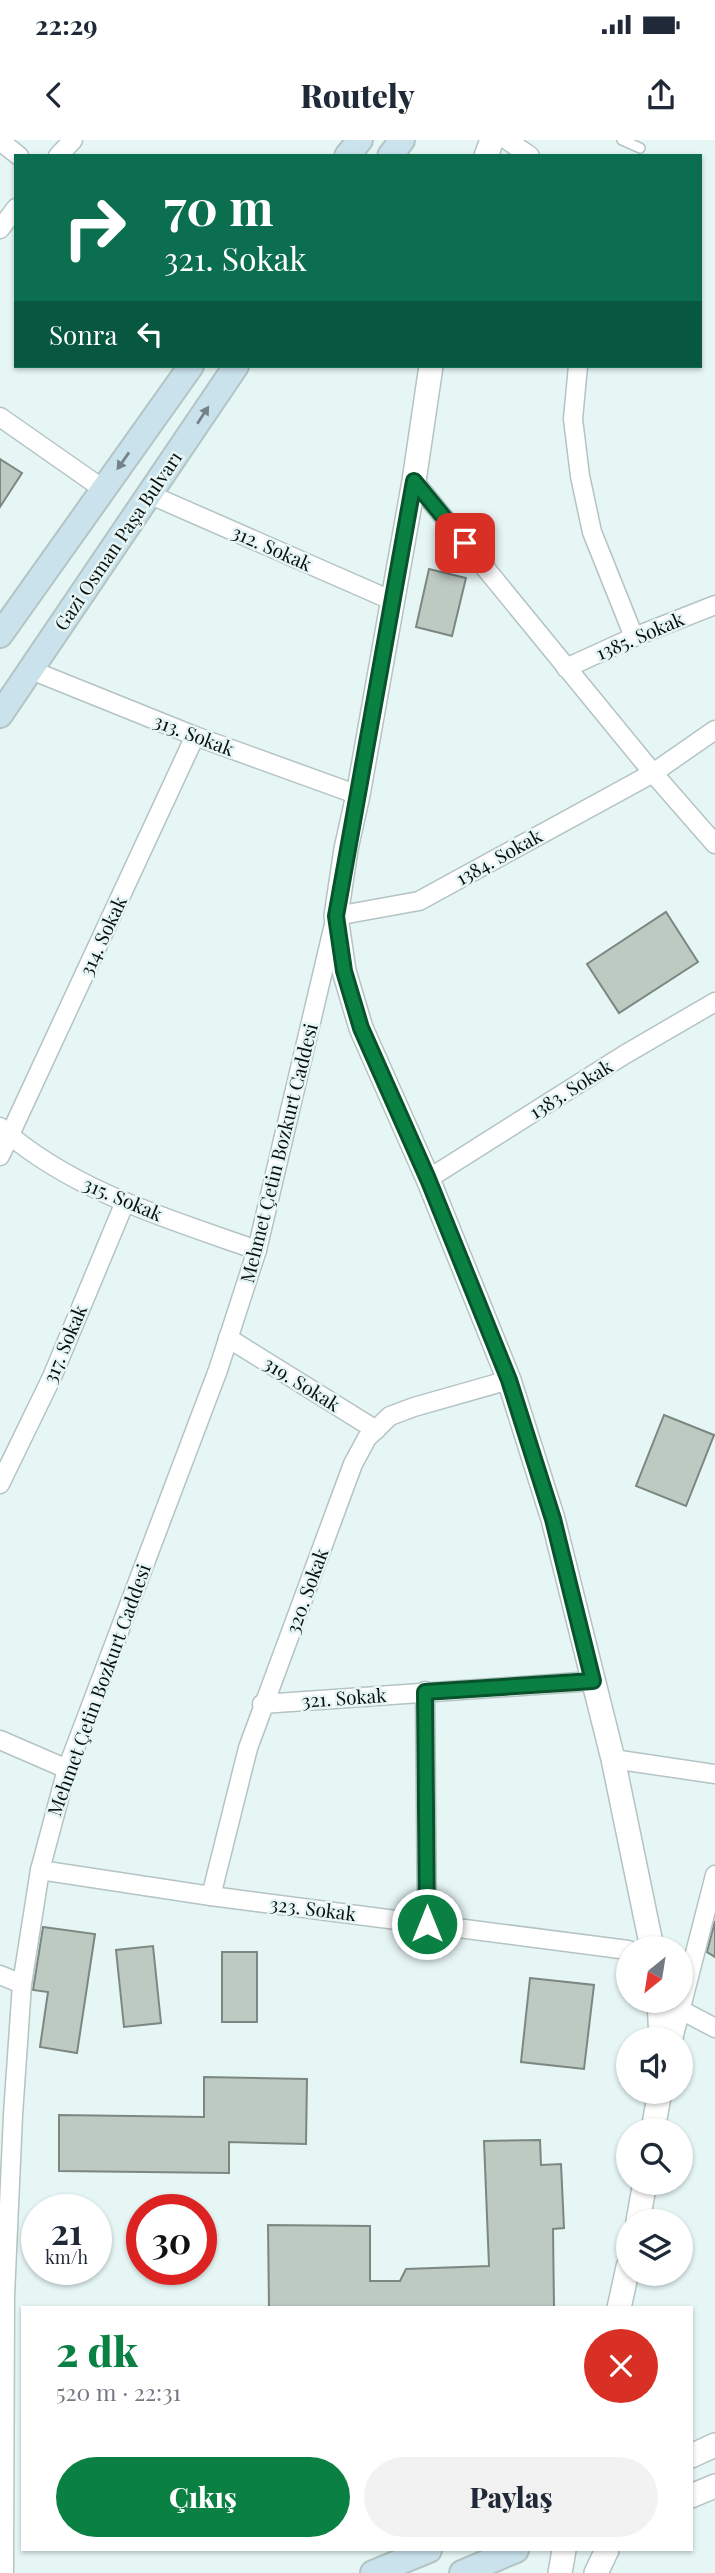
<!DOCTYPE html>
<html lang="tr">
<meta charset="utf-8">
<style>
body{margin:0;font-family:"Playfair Display",serif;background:#f2f2f3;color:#1f2937;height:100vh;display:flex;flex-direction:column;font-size:26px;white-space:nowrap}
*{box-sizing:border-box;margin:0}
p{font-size:23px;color:#747a83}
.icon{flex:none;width:38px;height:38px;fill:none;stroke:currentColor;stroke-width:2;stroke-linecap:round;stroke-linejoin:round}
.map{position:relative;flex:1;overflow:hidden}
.sheet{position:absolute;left:21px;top:2166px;width:672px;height:245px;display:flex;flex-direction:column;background:#fff;border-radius:0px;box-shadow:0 2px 5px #0004}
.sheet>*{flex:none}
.hud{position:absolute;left:14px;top:14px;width:688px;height:214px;border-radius:0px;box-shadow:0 2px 5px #0004;background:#0b6e4f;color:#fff;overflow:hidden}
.needle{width:46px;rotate:210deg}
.fabs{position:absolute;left:616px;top:1796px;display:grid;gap:14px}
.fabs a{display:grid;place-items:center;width:77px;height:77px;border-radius:50%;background:#fff;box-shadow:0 2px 5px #0004;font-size:35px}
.speed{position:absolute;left:21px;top:2054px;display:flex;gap:14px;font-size:35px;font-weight:700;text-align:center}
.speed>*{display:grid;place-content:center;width:91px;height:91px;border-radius:50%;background:#fff;box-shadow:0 2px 5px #0004;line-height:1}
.speed small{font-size:18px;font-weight:400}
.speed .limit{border:10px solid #d22;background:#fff;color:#111}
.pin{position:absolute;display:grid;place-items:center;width:60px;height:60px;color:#fff;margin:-30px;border-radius:14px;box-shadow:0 4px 10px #0006}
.me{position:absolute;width:77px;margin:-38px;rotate:0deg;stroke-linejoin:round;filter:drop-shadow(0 0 5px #0008)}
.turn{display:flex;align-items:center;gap:24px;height:147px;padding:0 35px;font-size:32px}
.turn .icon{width:91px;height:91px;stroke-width:2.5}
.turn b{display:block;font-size:49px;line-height:60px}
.then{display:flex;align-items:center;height:66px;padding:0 35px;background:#0003;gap:14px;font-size:26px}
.round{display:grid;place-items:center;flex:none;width:74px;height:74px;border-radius:37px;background:#f2f2f3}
.overview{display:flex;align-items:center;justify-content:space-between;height:119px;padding:0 35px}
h1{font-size:42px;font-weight:800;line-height:52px;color:#0b8043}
.action{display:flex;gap:14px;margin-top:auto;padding:14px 35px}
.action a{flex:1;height:80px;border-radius:42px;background:#0b8043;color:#fff;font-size:28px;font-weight:800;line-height:80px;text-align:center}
.action a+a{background:#f2f2f3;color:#1f2937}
.status{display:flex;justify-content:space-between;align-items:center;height:49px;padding:0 35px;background:#fff;direction:ltr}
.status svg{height:19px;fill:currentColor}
header{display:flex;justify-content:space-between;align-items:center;height:91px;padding:0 35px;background:#fff;font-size:32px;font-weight:800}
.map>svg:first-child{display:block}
.building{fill:#bdcac2;stroke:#7c8781;stroke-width:2}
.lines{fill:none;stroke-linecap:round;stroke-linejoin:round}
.service-casing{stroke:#b4c3c3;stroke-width:12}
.minor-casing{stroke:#b4c3c3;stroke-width:21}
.tertiary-casing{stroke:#b4c3c3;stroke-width:26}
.secondary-casing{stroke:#b4c3c3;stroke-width:28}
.service{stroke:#fff;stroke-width:9}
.minor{stroke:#fff;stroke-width:18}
.tertiary{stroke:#fff;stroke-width:23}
.secondary{stroke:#c9e2ec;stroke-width:24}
.oneway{fill:#738389}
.route-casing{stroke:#07532c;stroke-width:18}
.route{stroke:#0b8043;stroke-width:12}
.labels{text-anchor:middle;stroke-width:5;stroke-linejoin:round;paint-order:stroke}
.street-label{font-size:19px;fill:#0a0f0f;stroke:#e6f6f5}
</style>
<div class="status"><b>22:29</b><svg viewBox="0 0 49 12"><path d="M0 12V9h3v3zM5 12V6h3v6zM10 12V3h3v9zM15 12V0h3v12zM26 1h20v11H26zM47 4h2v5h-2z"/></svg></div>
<header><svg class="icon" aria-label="back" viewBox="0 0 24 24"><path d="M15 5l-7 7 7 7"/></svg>Routely<svg class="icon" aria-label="share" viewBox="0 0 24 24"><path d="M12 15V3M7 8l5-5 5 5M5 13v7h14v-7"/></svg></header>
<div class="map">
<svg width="715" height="2433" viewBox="0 0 715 2433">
<rect width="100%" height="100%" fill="#e6f6f5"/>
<g class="building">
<path d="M0 319 22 333 0 367Z"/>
<path d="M429 429 466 438 452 496 416 487Z"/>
<path d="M666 772 698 822 619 873 587 824Z"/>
<path d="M664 1275 714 1295 686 1366 636 1346Z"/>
<path d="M715 1781V1817L707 1812Z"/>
<path d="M43 1787 95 1794 77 1913 40 1907 48 1852 33 1850Z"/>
<path d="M153 1806 161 1883 124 1887 116 1810Z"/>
<rect x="222" y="1812" width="35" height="70"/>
<path d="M530 1838 594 1845 584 1929 521 1922Z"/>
<path d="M204 1937 307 1939 306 2004 229 2002V2033L59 2031V1975L204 1977Z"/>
<path d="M540 2000 541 2025 561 2024 564 2088 553 2089 554 2168H269L268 2085 370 2086V2141H400L406 2129 489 2126 484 2001Z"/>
</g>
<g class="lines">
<defs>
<path id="service" d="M622 0 640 8"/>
<g id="minor">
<path d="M507 0 530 16"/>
<path d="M0 1 19 16"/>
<path d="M58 16 73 0"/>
<path d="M0 89 16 68"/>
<path d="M578 226 573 279 580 336 592 392 634 497"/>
<path d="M0 277 103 349"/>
<path d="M414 341 653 633 715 704"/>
<path d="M151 355 393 461"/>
<path d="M566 528 634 497 715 465"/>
<path d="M31 530 195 596 358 655"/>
<path d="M0 987C72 1051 168 1079 257 1110"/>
<path d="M0 1016 195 596"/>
<path d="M428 1039 624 915 715 862"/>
<path d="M228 1198 376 1290"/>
<path d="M0 1344 52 1237 125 1062"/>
<path d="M425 1551 427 1784"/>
<path d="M262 1564 593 1541"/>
<path d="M0 1600 67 1629"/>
<path d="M613 1619 715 1634"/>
<path d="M40 1730 211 1756 628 1810"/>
<path d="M211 1756 248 1608 353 1324 367 1298 390 1276 414 1267 509 1240"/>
<path d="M0 1835 22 1844"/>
<path d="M681 1870 715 1888"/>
<path d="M673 1899 715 1735"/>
<path d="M4 2433 5 2156 13 1975 22 1844 40 1730 67 1629 218 1230 257 1110 336 776 419 761 653 633 715 590"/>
</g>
<g id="tertiary">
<path d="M486 16 492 0"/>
<path d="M431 226 414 341 358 655 346 709 336 776 344 831 361 888 428 1039 509 1240 553 1379 613 1619 652 1808"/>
<path d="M659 1860 661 1899"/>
<path d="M653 1990 660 1951"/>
<path d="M638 2081 645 2042"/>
<path d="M619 2168 628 2127"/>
<path d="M691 2316 715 2305"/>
<path d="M691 2356 715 2346"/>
<path d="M560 2433 564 2410"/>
<path d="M596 2433 607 2410"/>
</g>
<g id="secondary">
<path d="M347 16 360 0"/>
<path d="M390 16 402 0"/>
<path d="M0 495 191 226"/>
<path d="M0 575 236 226"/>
<path d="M373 2433 429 2410"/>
<path d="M462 2433 516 2410"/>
</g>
</defs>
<use href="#service" class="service-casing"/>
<use href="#minor" class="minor-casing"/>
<use href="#tertiary" class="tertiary-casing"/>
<use href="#secondary" class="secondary-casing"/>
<use href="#service" class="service"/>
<use href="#minor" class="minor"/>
<use href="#tertiary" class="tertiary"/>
<use href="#secondary" class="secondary"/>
</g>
<defs><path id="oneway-solid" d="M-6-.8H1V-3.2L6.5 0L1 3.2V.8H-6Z" transform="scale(1.75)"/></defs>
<g class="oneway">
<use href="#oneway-solid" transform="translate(203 275) rotate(-57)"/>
<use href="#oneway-solid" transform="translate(123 321) rotate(125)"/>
</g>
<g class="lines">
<defs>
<path id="route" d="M427 1784 425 1552 593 1541 553 1379 509 1240 428 1039 361 888 344 831 336 776 340 754 414 341 465 403"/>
</defs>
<use href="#route" class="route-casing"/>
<use href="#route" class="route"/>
</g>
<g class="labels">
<g class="street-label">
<text transform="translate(118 401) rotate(-56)" y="7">Gazi Osman Paşa Bulvarı</text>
<text transform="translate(272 408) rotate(24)" y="7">312. Sokak</text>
<text transform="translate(640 496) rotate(-23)" y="7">1385. Sokak</text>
<text transform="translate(194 595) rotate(21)" y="7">313. Sokak</text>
<text transform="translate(499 717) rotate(-29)" y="7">1384. Sokak</text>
<text transform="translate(103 796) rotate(-65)" y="7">314. Sokak</text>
<text transform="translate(571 949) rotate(-32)" y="7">1383. Sokak</text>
<text transform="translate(279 1013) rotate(-76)" y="7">Mehmet Çetin Bozkurt Caddesi</text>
<text transform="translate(123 1059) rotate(23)" y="7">315. Sokak</text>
<text transform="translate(65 1204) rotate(-67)" y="7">317. Sokak</text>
<text transform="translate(302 1244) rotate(32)" y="7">319. Sokak</text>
<text transform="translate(307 1451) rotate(-70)" y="7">320. Sokak</text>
<text transform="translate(99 1550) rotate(-70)" y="7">Mehmet Çetin Bozkurt Caddesi</text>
<text transform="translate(344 1558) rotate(-4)" y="7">321. Sokak</text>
<text transform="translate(313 1769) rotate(7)" y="7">323. Sokak</text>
</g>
</g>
</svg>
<div class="fabs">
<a><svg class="needle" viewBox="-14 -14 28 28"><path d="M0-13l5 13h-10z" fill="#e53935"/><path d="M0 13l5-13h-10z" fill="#747a83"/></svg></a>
<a><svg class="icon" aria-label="sound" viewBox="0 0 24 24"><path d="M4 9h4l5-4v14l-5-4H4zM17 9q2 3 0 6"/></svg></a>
<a><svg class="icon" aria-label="search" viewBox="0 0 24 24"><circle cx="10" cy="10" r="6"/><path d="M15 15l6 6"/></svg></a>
<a><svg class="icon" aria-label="layers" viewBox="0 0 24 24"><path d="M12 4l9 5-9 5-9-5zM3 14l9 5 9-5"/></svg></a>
</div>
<div class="speed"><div>21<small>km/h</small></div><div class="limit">30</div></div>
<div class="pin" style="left:465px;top:403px;background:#d93025"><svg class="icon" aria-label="arrive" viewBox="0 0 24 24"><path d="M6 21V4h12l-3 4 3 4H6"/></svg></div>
<svg class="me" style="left:427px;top:1784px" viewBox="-20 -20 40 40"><circle r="17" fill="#0b8043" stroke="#fff" stroke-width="3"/><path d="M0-11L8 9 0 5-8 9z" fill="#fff"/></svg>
<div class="hud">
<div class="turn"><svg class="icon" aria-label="right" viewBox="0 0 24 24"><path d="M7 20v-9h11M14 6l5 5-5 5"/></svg><div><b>70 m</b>321. Sokak</div></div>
<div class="then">Sonra<svg class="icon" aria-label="left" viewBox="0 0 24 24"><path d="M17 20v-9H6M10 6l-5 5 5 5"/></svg></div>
</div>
<section class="sheet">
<div class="overview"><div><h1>2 dk</h1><p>520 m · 22:31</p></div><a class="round" style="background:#d93025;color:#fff"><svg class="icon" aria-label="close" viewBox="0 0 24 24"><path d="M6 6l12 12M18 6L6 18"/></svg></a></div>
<div class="action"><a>Çıkış</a><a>Paylaş</a></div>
</section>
</div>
